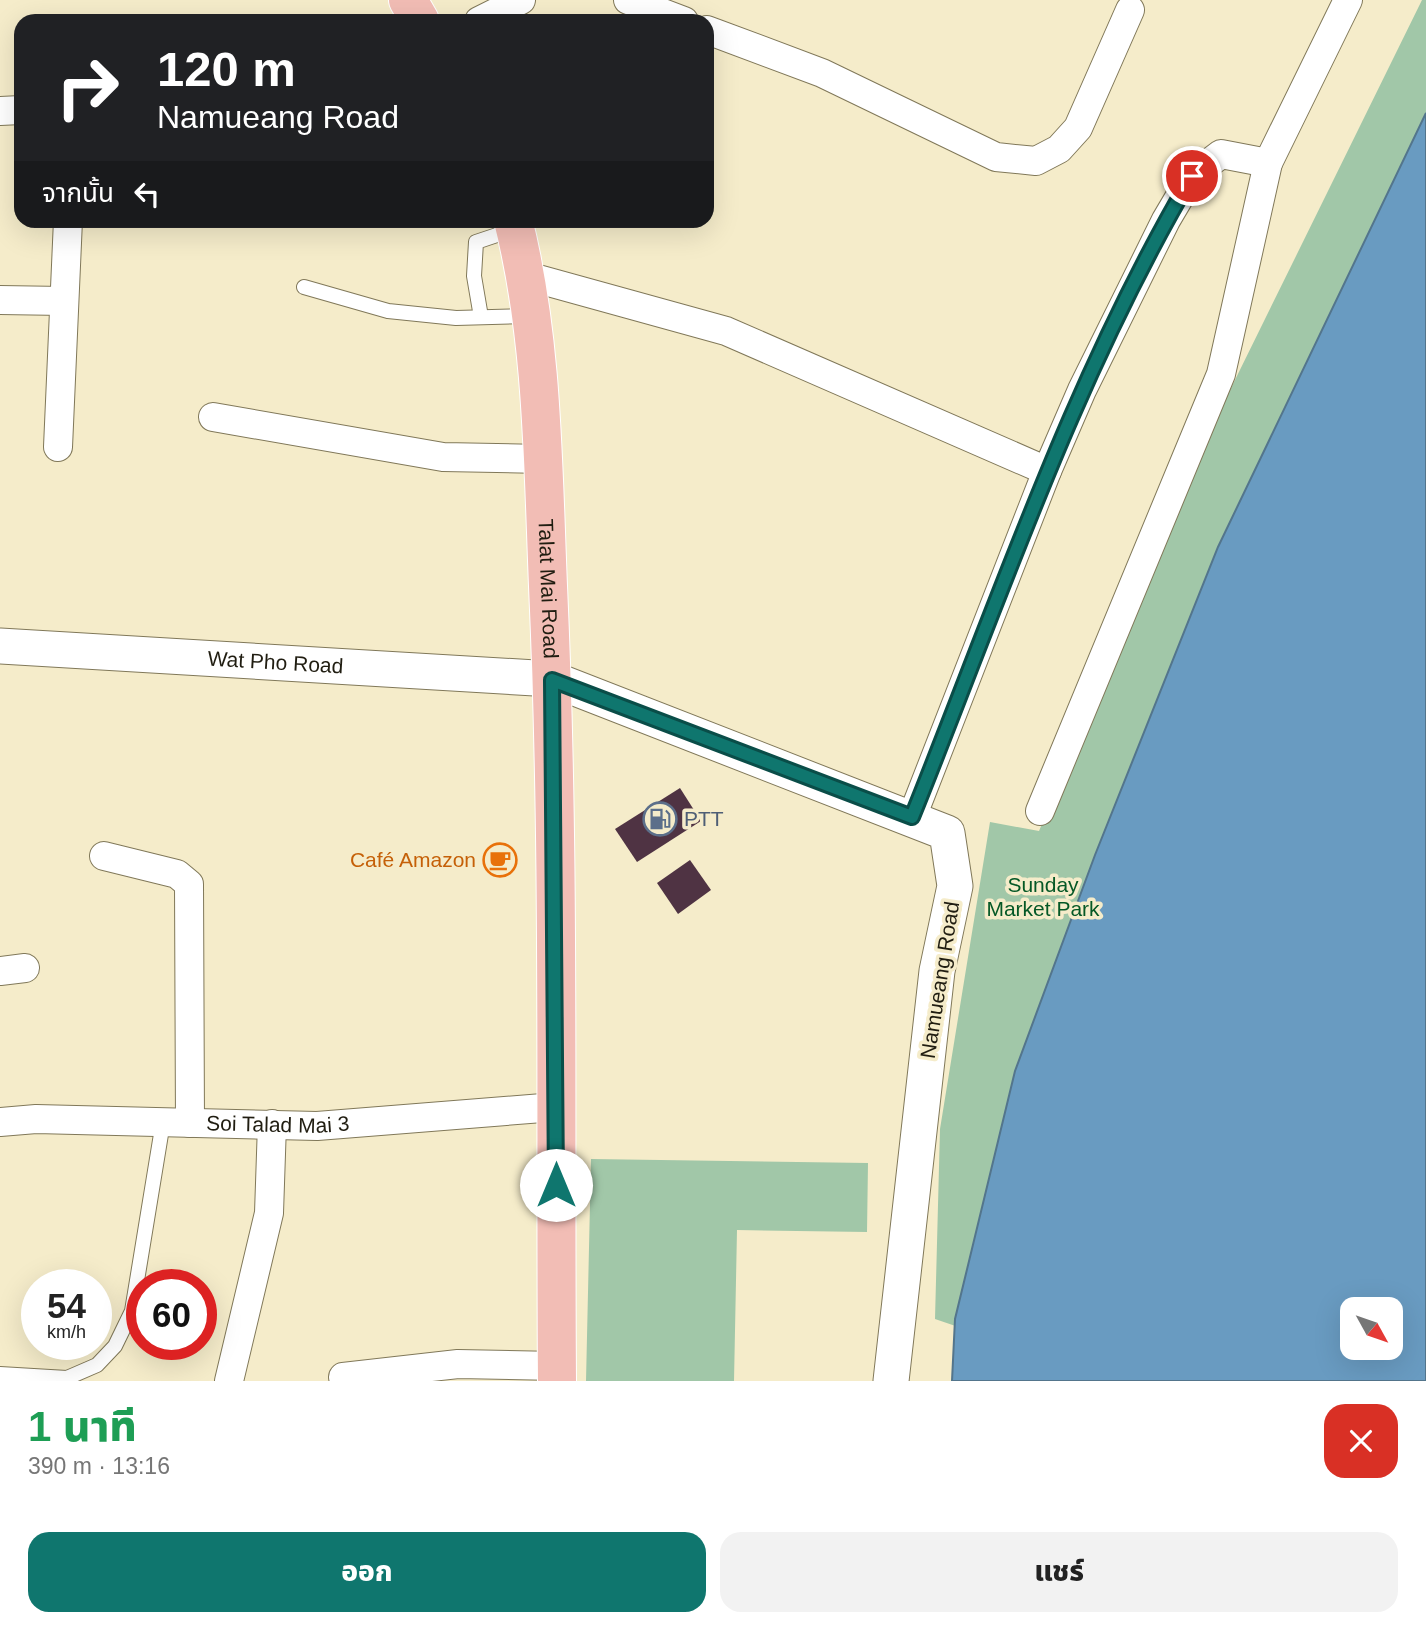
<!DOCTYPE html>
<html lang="th">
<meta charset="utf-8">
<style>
body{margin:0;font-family:Arial,"Noto Sans Thai",sans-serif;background:#f2f2f2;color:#222;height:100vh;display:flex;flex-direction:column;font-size:26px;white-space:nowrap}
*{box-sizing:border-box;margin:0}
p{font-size:23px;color:#767676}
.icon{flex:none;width:38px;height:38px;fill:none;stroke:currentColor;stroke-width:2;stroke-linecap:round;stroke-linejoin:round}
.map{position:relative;height:1381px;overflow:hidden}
.side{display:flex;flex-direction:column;background:#fff;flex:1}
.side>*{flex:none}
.guide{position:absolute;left:14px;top:14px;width:700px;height:214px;border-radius:21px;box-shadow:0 7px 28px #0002;background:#202124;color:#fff;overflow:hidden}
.needle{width:46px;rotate:130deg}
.tools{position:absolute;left:1340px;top:1297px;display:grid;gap:14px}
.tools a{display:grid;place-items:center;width:63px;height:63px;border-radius:14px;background:#fff;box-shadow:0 7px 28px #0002;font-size:35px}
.speed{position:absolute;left:21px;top:1269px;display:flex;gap:14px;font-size:35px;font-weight:700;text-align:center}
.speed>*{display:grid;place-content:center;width:91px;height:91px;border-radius:50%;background:#fff;box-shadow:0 7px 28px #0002;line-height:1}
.speed small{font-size:18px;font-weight:400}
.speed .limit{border:10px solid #d22;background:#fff;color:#111}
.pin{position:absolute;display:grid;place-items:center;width:60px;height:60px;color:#fff;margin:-30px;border:4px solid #fff;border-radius:50%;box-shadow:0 2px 7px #0007}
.me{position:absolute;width:77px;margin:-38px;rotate:0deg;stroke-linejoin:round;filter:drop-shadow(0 0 5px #0008)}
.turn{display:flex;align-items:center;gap:24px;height:147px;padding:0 28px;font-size:32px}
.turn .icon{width:91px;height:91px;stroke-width:2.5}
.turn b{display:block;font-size:49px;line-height:60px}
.then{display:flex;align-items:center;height:66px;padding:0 28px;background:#0003;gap:14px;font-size:26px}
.round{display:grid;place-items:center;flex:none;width:74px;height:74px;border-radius:21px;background:#f2f2f2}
.summary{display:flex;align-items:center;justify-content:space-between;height:119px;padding:0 28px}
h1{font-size:42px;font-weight:800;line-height:52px;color:#1e9e55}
.action{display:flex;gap:14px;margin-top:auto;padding:14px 28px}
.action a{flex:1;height:80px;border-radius:21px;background:#0f766e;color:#fff;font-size:28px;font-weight:800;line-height:80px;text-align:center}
.action a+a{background:#f2f2f2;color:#222}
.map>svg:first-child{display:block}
.green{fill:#a1c7a8}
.water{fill:#699bc1;stroke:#53758c;stroke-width:2;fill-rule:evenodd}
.building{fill:#4f3343}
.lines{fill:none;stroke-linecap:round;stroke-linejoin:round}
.service-casing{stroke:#807859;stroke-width:16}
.minor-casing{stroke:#807859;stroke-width:30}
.tertiary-casing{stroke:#807859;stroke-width:37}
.primary-casing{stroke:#fff;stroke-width:40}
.service{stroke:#fff;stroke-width:14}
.minor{stroke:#fff;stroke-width:28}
.tertiary{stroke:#fff;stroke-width:35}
.primary{stroke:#f2bdb5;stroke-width:38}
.route-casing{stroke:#0a4d48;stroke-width:18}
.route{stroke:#0f766e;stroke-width:12}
.labels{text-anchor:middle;stroke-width:7;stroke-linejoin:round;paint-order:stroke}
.street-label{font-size:21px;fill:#201d11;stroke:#f5ecca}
.service-label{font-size:21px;fill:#4e5e75;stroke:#f5ecca;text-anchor:start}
.food-label{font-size:21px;fill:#c56008;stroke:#f5ecca;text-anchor:end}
.park-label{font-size:21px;fill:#055826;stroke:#f5ecca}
</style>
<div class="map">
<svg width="1426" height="1381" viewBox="0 0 1426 1381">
<rect width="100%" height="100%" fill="#f5ecca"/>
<g class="green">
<path d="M1422 0H1426V180L976 1333 935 1319 940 1129 990 822 1039 831 1203 445Z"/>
<path d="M591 1159 868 1163 867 1232 737 1230 734 1381H586Z"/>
</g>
<path class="water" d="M1426 113V1381H952L955 1319 1015 1071 1095 855 1218 547ZM1353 1309H1391V1348H1353Z"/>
<g class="building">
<path d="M680 788 701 821 637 862 615 829Z"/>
<path d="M690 860 711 890 678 914 657 883Z"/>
</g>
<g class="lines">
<defs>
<g id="service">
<path d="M304 287 388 311 456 318 529 316"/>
<path d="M481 317 474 276 476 242 512 230"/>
<path d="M0 1374 67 1378 97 1365 115 1346 132 1311 163 1122"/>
</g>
<g id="minor">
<path d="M628 0 684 21"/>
<path d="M479 21 521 0"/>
<path d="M707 30 822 73 996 157 1036 161 1059 149 1078 128 1130 10"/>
<path d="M0 111 21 110"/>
<path d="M527 276 726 331 1047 471"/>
<path d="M0 300 64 301"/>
<path d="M213 417 443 457 542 459"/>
<path d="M58 447 68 220"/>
<path d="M1040 811 1221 374 1268 163"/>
<path d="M912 817 1047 471 1082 390 1166 220 1192 176 1221 154 1268 163 1348 0"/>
<path d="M104 856 177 874 189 884 190 1123"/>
<path d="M0 971 25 968"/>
<path id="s1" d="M0 1122 36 1119 317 1126 555 1107"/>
<path d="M343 1377 458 1364 557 1366"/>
<path d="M229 1381 269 1213 272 1124"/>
</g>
<g id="tertiary">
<path id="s2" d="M0 646 552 679 947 833 955 886 937 971 891 1381"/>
</g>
<g id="primary">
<path d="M408 0 420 21"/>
<path id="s3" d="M513 220C543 338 543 465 548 586 560 851 555 1116 557 1381"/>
</g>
</defs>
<use href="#service" class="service-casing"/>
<use href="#minor" class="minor-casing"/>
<use href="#tertiary" class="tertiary-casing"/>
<use href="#primary" class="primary-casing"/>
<use href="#service" class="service"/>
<use href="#minor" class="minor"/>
<use href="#tertiary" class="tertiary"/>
<use href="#primary" class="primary"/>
</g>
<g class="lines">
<defs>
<path id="route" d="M556 1185 552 680 912 817C999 601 1073 378 1192 176"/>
</defs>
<use href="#route" class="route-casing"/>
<use href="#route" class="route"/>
</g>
<defs>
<symbol id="fuel-ring" viewBox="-11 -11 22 22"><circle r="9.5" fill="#f5ecca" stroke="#5c6f8a" stroke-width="1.5"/><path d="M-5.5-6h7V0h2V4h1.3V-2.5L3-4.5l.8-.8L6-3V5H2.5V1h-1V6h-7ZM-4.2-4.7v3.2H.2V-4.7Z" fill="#5c6f8a"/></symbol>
<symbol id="cafe-ring" viewBox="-11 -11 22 22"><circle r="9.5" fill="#f5ecca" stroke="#e8710a" stroke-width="1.5"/><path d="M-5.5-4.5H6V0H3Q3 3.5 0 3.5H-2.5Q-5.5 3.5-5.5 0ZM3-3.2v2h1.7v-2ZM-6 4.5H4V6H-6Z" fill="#e8710a"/></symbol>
</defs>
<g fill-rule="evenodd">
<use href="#fuel-ring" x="641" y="800" width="38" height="38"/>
<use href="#cafe-ring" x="481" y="841" width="38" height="38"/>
</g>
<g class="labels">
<g class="street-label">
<text dy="7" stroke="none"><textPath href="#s3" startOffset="371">Talat Mai Road</textPath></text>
<text dy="7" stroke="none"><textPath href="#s2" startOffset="276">Wat Pho Road</textPath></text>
<text transform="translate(940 980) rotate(-81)" y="7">Namueang Road</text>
<text dy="7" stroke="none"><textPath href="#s1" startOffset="278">Soi Talad Mai 3</textPath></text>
</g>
<g class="service-label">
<text x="684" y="826">PTT</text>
</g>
<g class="food-label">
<text x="476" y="867">Café Amazon</text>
</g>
<g class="park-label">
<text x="1043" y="892">Sunday<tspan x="1043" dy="24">Market Park</tspan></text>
</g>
</g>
</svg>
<div class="tools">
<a><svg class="needle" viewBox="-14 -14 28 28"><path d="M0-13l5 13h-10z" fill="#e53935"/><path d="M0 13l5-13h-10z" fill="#767676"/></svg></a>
</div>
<div class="speed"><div>54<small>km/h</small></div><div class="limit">60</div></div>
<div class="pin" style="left:1192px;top:176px;background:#d93025"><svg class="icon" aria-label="arrive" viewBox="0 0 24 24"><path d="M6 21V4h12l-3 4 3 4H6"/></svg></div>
<svg class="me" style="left:556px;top:1185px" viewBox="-20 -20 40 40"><circle r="19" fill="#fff"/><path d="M0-13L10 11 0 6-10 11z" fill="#0f766e"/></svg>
<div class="guide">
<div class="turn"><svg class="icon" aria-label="right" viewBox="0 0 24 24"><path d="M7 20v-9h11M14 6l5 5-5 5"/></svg><div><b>120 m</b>Namueang Road</div></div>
<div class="then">จากนั้น<svg class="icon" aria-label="left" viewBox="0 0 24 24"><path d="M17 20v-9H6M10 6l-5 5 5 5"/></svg></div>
</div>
</div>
<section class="side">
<div class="summary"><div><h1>1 นาที</h1><p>390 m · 13:16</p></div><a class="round" style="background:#d93025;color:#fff"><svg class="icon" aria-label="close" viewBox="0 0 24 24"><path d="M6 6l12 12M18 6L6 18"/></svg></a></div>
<div class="action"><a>ออก</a><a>แชร์</a></div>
</section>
